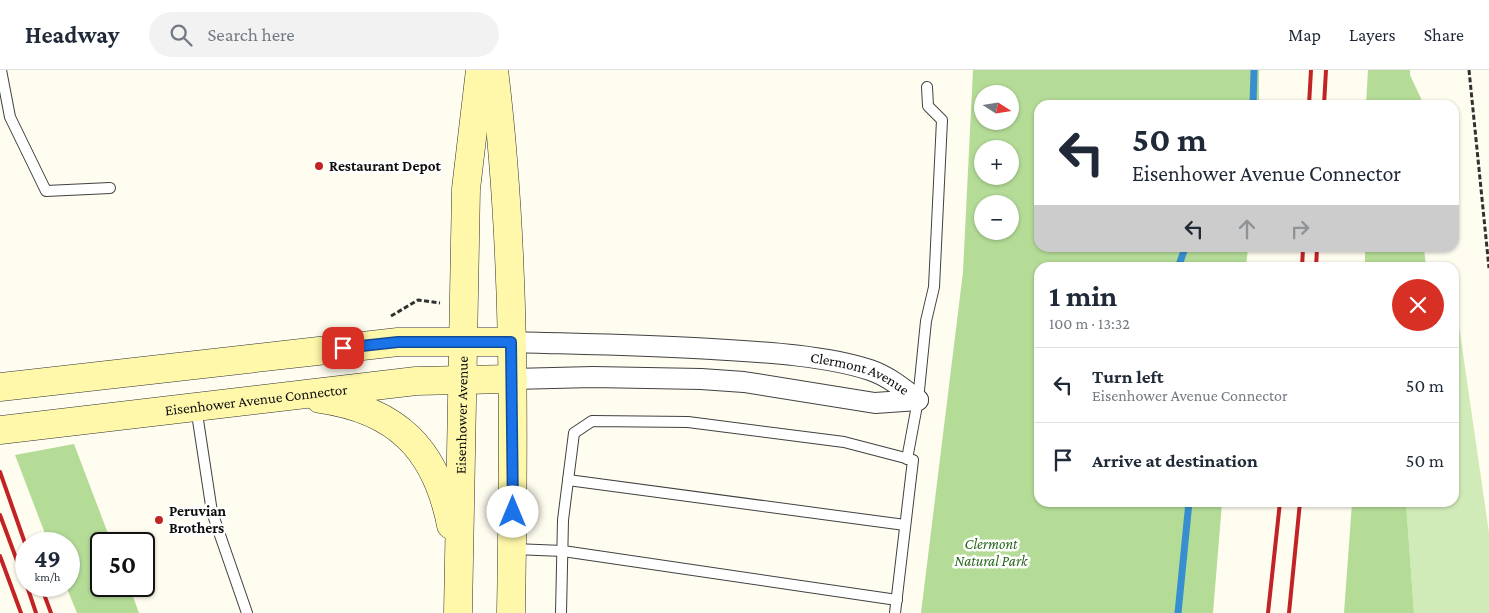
<!DOCTYPE html>
<meta charset="utf-8">
<style>
body{margin:0;font-family:"Crimson Pro",serif;background:#f2f2f3;color:#1f2937;height:100vh;display:flex;flex-direction:column;font-size:19px;white-space:nowrap}
*{box-sizing:border-box;margin:0}
p{font-size:16px;color:#747a83}
.icon{flex:none;width:28px;height:28px;fill:none;stroke:currentColor;stroke-width:2;stroke-linecap:round;stroke-linejoin:round}
.map{position:relative;flex:1;overflow:hidden}
.details{position:absolute;left:1034px;top:192px;width:425px;height:245px;display:flex;flex-direction:column;background:#fff;border-radius:15px;box-shadow:0 1px 4px #0004}
.details>*{flex:none}
.top-card{position:absolute;left:1034px;top:30px;width:425px;height:152px;border-radius:15px;box-shadow:0 1px 4px #0004;background:#fff;color:#1f2937;overflow:hidden}
.needle{width:32px;rotate:102deg}
.fabs{position:absolute;left:974px;top:15px;display:grid;gap:10px}
.fabs a{display:grid;place-items:center;width:45px;height:45px;border-radius:50%;background:#fff;box-shadow:0 1px 4px #0004;font-size:25px}
.speed{position:absolute;left:15px;top:462px;display:flex;gap:10px;font-size:25px;font-weight:700;text-align:center}
.speed>*{display:grid;place-content:center;width:65px;height:65px;border-radius:50%;background:#fff;box-shadow:0 1px 4px #0004;line-height:1}
.speed small{font-size:12px;font-weight:400}
.speed .limit{border:2px solid #111;border-radius:8px;background:#fff;color:#111}
.pin{position:absolute;display:grid;place-items:center;width:42px;height:42px;color:#fff;margin:-21px;border-radius:10px;box-shadow:0 2px 8px #0006}
.me{position:absolute;width:55px;margin:-28px;rotate:0deg;stroke-linejoin:round;filter:drop-shadow(0 0 4px #0008)}
.turn{display:flex;align-items:center;gap:18px;height:105px;padding:0 15px;font-size:22px}
.turn .icon{width:65px;height:65px;stroke-width:2.5}
.turn b{display:block;font-size:35px;line-height:42px}
.lanes{display:flex;align-items:center;height:48px;padding:0 15px;background:#0003;justify-content:center;gap:25px;direction:ltr}
.lanes .off{opacity:.35}
.round{display:grid;place-items:center;flex:none;width:52px;height:52px;border-radius:26px;background:#f2f2f3}
.head{display:flex;align-items:center;justify-content:space-between;height:85px;padding:0 15px}
h1{font-size:30px;font-weight:700;line-height:38px}
ul{padding:0;list-style:none}
li{display:flex;align-items:center;gap:15px;height:75px;padding:0 15px;border-top:1px solid #e0e1e3}
li div{flex:1}
li b{display:block;font-size:19px}
li em{font-style:normal}
header{display:flex;align-items:center;gap:30px;box-sizing:border-box;height:70px;padding:0 25px;background:#fff;border-bottom:1px solid #e0e1e3}
header strong{font-size:24px}
nav{display:flex;gap:28px;margin-inline-start:auto;font-size:18px}
.search{width:350px;height:45px;background:#f2f2f3;display:flex;align-items:center;gap:12px;box-sizing:border-box;padding:0 18px;border-radius:28px;color:#747a83;font-size:19px}
.map>svg:first-child{display:block}
.green{fill:#d1ebb8}
.forest{fill:#b4dc97;fill-rule:evenodd}
.lines{fill:none;stroke-linecap:round;stroke-linejoin:round}
.stream{stroke:#388fd0;stroke-width:7}
.lane-casing{stroke:#414141;stroke-width:12}
.street-casing{stroke:#414141;stroke-width:22}
.secondary-casing{stroke:#303030;stroke-width:29}
.path{stroke:#303030;stroke-width:3;stroke-dasharray:5 2.5;stroke-linecap:butt}
.lane{stroke:#fff;stroke-width:10}
.street{stroke:#fff;stroke-width:20}
.secondary{stroke:#fff8ab;stroke-width:28}
.rail{stroke:#c22325;stroke-width:4}
.route-casing{stroke:#114b97;stroke-width:12}
.route{stroke:#1a73e8;stroke-width:9}
.poi-dot{fill:#c22325;stroke:#fff;stroke-width:2}
.labels{text-anchor:middle;stroke-width:5;stroke-linejoin:round;paint-order:stroke}
.poi-label{font-size:15px;font-weight:bold;fill:#0e0e0e;stroke:#fff;text-anchor:start}
.street-label{font-size:15px;fill:#0e0e0e;stroke:#fff}
.park-label{font-size:15px;font-style:italic;fill:#2a681d;stroke:#fff}
</style>
<header>
<strong>Headway</strong>
<div class="search"><svg class="icon" aria-label="search" viewBox="0 0 24 24"><circle cx="10" cy="10" r="6"/><path d="M15 15l6 6"/></svg>Search here</div>
<nav><a>Map</a><a>Layers</a><a>Share</a></nav>
</header>
<div class="map">
<svg width="1489" height="543" viewBox="0 0 1489 543">
<rect width="100%" height="100%" fill="#fffcf0"/>
<path class="green" d="M1454 221 1489 463V543H1414L1406 433 1454 432Z"/>
<g class="forest">
<path d="M973 0H1259V35H1039V178H1248L1246 197 1039 198V432L1222 433 1213 543H921L963 202ZM982 24H1010V51H982ZM982 79H1010V106H982ZM982 134H1010V161H982Z"/>
<path d="M1368 0H1410V5L1424 35H1366Z"/>
<path d="M1365 178H1424L1426 197H1365Z"/>
<path d="M74 374 112 474H101V516H129L139 543H77L66 516H69V474H49L15 385Z"/>
<path d="M1352 433H1406L1414 543H1344Z"/>
</g>
<g class="lines">
<g class="stream">
<path d="M1253 35 1254 0"/>
<path d="M1178 198 1185 178"/>
<path d="M1178 543 1189 432"/>
</g>
<defs>
<g id="lane">
<path d="M1 0 10 47 46 121 110 118"/>
<path d="M196 337 212 442 247 543"/>
<path d="M907 389 918 330 926 251 934 217 942 50 928 36 927 17"/>
<path d="M568 410 905 455"/>
<path d="M514 479 563 481 897 530"/>
<path d="M561 543 563 450 574 363 592 351 688 352 844 372 913 390 895 543"/>
</g>
<g id="street">
<path id="s1" d="M511 272C579 274 645 275 712 279 762 282 823 285 870 300 888 306 904 319 918 330"/>
<path d="M513 309 593 307 701 309 744 312 875 333 918 330"/>
</g>
<g id="secondary">
<path d="M494 0C516 180 514 362 511 543"/>
<path d="M0 317 398 272H511"/>
<path d="M320 329C397 340 436 379 451 455"/>
<path id="s2" d="M0 360 416 311 513 309"/>
<path id="s3" d="M458 543 466 119 480 0"/>
</g>
</defs>
<use href="#lane" class="lane-casing"/>
<use href="#street" class="street-casing"/>
<use href="#secondary" class="secondary-casing"/>
<g class="path">
<path d="M1469 0 1489 198"/>
<path d="M391 246 418 230 440 233"/>
</g>
<use href="#lane" class="lane"/>
<use href="#street" class="street"/>
<use href="#secondary" class="secondary"/>
<g class="rail">
<path d="M1309 35 1311 0"/>
<path d="M1324 35 1326 0"/>
<path d="M1302 198 1303 178"/>
<path d="M1316 198 1317 178"/>
<path d="M0 402 26 476"/>
<path d="M0 445 26 515"/>
<path d="M0 486 21 543"/>
<path d="M27 516 36 543"/>
<path d="M41 516 51 543"/>
<path d="M1268 543 1280 432"/>
<path d="M1289 543 1300 432"/>
</g>
</g>
<g class="lines">
<defs>
<path id="route" d="M343 278 398 272H511L513 442"/>
</defs>
<use href="#route" class="route-casing"/>
<use href="#route" class="route"/>
</g>
<g class="poi-dot">
<circle cx="319" cy="96" r="5"/>
<circle cx="159" cy="450" r="5"/>
</g>
<g class="labels">
<g class="poi-label">
<text x="329" y="101">Restaurant Depot</text>
<text x="169" y="446">Peruvian<tspan x="169" dy="17">Brothers</tspan></text>
</g>
<g class="street-label">
<text dy="5" stroke="none"><textPath href="#s1" startOffset="352">Clermont Avenue</textPath></text>
<text dy="5" stroke="none"><textPath href="#s2" startOffset="258">Eisenhower Avenue Connector</textPath></text>
<text dy="5" stroke="none"><textPath href="#s3" startOffset="198">Eisenhower Avenue</textPath></text>
</g>
<g class="park-label">
<text x="991" y="479">Clermont<tspan x="991" dy="17">Natural Park</tspan></text>
</g>
</g>
</svg>
<div class="fabs">
<a><svg class="needle" viewBox="-14 -14 28 28"><path d="M0-13l5 13h-10z" fill="#e53935"/><path d="M0 13l5-13h-10z" fill="#747a83"/></svg></a>
<a>+</a>
<a>−</a>
</div>
<div class="speed"><div>49<small>km/h</small></div><div class="limit">50</div></div>
<div class="pin" style="left:343px;top:278px;background:#d93025"><svg class="icon" aria-label="arrive" viewBox="0 0 24 24"><path d="M6 21V4h12l-3 4 3 4H6"/></svg></div>
<svg class="me" style="left:513px;top:442px" viewBox="-20 -20 40 40"><circle r="19" fill="#fff"/><path d="M0-13L10 11 0 6-10 11z" fill="#1a73e8"/></svg>
<div class="top-card">
<div class="turn"><svg class="icon" aria-label="left" viewBox="0 0 24 24"><path d="M17 20v-9H6M10 6l-5 5 5 5"/></svg><div><b>50 m</b>Eisenhower Avenue Connector</div></div>
<div class="lanes"><svg class="icon" aria-label="left" viewBox="0 0 24 24"><path d="M17 20v-9H6M10 6l-5 5 5 5"/></svg><svg class="icon off" aria-label="ahead" viewBox="0 0 24 24"><path d="M12 20V5M6 11l6-6 6 6"/></svg><svg class="icon off" aria-label="right" viewBox="0 0 24 24"><path d="M7 20v-9h11M14 6l5 5-5 5"/></svg></div>
</div>
<section class="details">
<div class="head"><div><h1>1 min</h1><p>100 m · 13:32</p></div><a class="round" style="background:#d93025;color:#fff"><svg class="icon" aria-label="close" viewBox="0 0 24 24"><path d="M6 6l12 12M18 6L6 18"/></svg></a></div>
<ul>
<li><svg class="icon" aria-label="left" viewBox="0 0 24 24"><path d="M17 20v-9H6M10 6l-5 5 5 5"/></svg><div><b>Turn left</b><p>Eisenhower Avenue Connector</p></div><em>50 m</em></li>
<li><svg class="icon" aria-label="arrive" viewBox="0 0 24 24"><path d="M6 21V4h12l-3 4 3 4H6"/></svg><div><b>Arrive at destination</b></div><em>50 m</em></li>
</ul>
</section>
</div>
